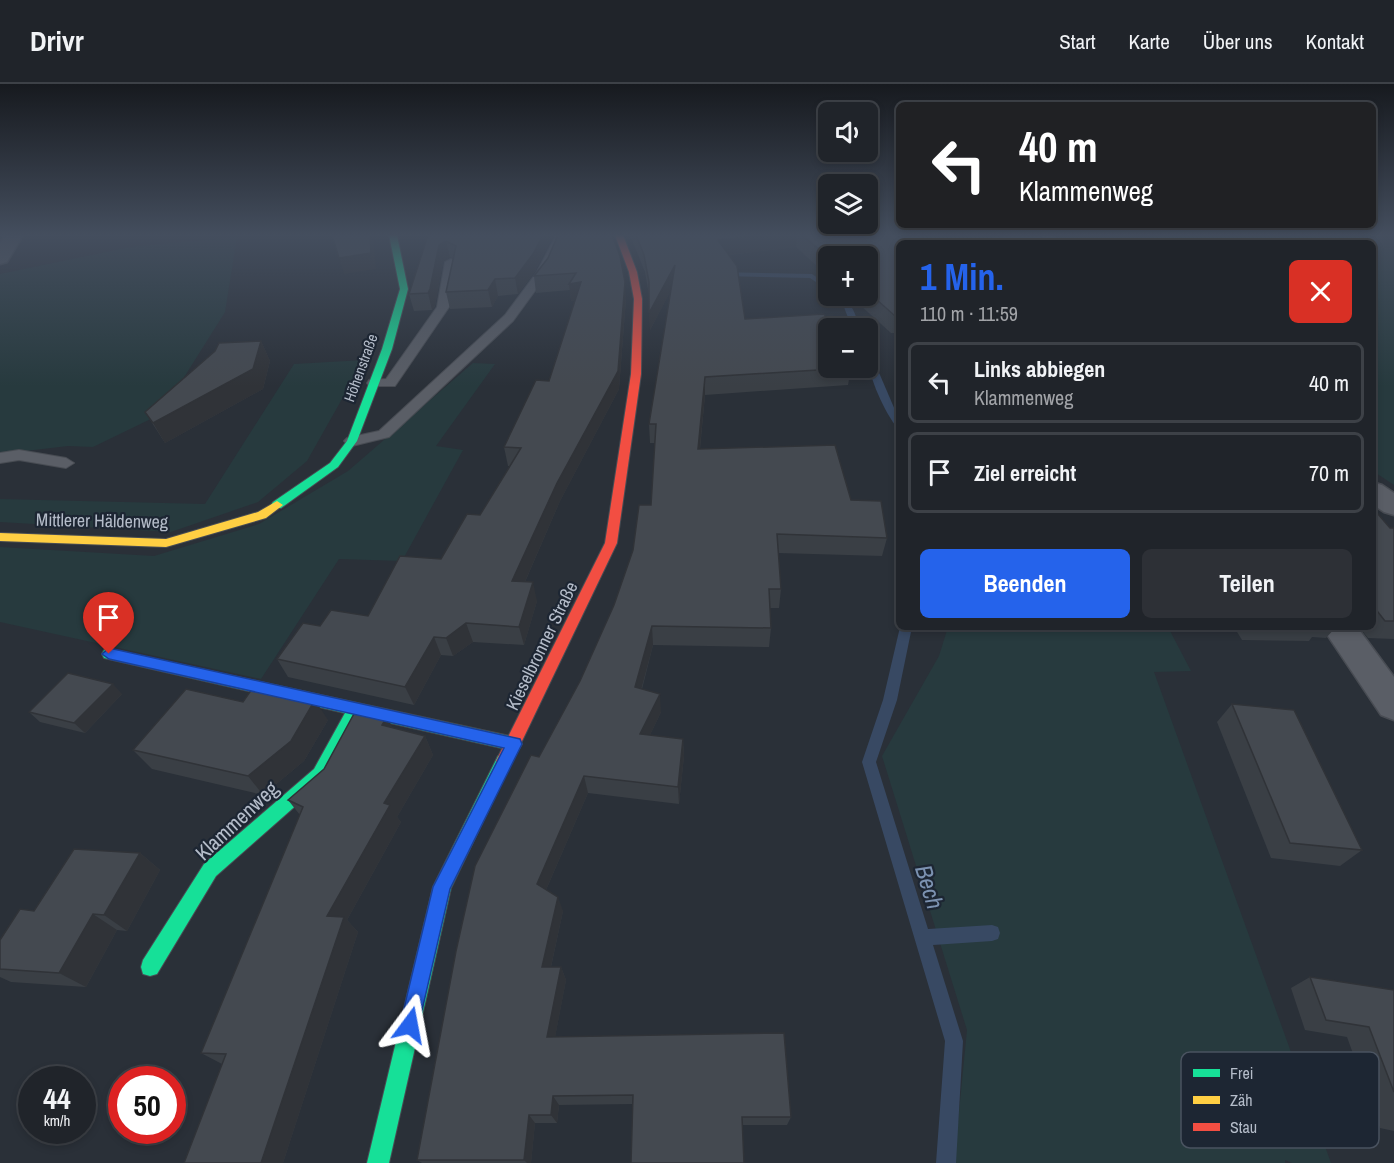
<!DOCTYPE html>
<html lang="de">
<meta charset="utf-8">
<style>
body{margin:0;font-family:"Archivo Narrow",sans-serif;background:#2d3036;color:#f1f3f6;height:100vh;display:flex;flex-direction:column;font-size:22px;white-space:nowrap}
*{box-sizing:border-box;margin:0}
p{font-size:20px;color:#a2a4a8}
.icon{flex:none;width:33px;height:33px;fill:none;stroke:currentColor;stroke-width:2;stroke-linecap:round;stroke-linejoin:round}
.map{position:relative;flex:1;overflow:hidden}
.side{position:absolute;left:896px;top:156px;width:480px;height:390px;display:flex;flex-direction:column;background:#20242a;border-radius:9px;box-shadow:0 3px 9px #0003,0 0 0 2px #3d4147}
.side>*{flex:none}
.banner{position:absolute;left:896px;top:18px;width:480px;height:126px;border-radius:9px;box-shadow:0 3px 9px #0003,0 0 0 2px #3d4147;background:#202124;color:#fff;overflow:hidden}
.tools{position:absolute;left:818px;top:18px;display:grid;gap:12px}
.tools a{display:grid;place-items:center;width:60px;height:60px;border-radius:9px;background:#20242a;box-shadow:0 3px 9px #0003,0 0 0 2px #3d4147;font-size:30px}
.speed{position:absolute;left:18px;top:982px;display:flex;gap:12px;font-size:30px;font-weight:700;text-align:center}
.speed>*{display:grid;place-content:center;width:78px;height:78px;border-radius:50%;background:#20242a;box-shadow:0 3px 9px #0003,0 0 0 2px #3d4147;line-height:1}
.speed small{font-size:15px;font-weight:400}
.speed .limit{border:9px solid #d22;background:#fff;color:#111}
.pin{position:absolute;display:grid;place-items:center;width:51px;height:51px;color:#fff;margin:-62px -26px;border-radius:50% 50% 50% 0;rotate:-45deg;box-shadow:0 0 6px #0007}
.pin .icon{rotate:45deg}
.me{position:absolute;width:66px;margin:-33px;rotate:13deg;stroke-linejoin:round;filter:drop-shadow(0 0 4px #0008)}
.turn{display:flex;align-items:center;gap:21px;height:126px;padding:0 24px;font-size:27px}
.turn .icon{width:78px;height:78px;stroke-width:2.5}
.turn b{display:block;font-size:42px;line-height:51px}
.round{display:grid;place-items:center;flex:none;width:63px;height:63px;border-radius:9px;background:#2d3036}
.overview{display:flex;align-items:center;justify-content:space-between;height:102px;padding:0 24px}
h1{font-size:36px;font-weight:700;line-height:45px;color:#2563eb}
.button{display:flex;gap:12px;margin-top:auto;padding:12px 24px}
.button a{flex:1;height:69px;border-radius:9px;background:#2563eb;color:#fff;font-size:24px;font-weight:700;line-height:69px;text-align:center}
.button a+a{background:#2d3036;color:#f1f3f6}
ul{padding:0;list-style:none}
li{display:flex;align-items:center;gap:18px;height:81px;margin:0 12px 9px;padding:0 12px;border:3px solid #3d4147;border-radius:9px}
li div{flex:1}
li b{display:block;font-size:22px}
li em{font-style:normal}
header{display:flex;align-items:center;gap:36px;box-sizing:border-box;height:84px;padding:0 30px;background:#20242a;border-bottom:2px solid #3d4147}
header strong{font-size:28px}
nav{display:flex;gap:33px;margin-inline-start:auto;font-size:21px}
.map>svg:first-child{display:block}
.green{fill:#273a3e}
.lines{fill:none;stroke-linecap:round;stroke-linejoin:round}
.stream{fill:#384963;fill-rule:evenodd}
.lane-casing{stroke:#484c53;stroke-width:2}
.street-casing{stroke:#484c53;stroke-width:3}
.fast-casing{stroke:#484c53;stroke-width:2}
.slow-casing{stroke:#484c53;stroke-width:2}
.jam-casing{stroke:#484c53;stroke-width:2}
.lane{fill:#5a5e66;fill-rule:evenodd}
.street{fill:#5a5e66;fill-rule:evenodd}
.fast{fill:#16e098;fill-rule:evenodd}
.slow{fill:#ffcf43;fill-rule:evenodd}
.jam{fill:#f24e42;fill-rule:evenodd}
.wall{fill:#3a3f45}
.shaded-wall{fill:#303338}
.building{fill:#444950;stroke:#303338;stroke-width:1.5}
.route{fill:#2563eb;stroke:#184099;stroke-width:1.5}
.labels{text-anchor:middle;stroke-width:4.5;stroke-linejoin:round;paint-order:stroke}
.far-street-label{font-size:15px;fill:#b4bcc9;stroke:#1d2633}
.street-label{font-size:18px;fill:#b4bcc9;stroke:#1d2633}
.near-street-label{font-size:21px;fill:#b4bcc9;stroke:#1d2633}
.near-water-label{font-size:24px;font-style:italic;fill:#7c92b1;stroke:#1d2633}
.key{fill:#1d2633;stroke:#4a5360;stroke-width:1.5}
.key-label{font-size:16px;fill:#b4bcc9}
</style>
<header>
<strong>Drivr</strong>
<nav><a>Start</a><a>Karte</a><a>Über uns</a><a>Kontakt</a></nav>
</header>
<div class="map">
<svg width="1394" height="1079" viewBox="0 0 1394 1079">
<rect width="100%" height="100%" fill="#2a3038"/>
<g class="green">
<path d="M1151 151H1394V401L1373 387 1372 159H1156Z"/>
<path d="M237 153 225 228 161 330 93 363 68 362 0 370V190L130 163Z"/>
<path d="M364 276 307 377 258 418 171 448 0 438V415L205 420 294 280Z"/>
<path d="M473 279 495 280 436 362 463 366 402 477 339 475 261 595 0 538V463L154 472 259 440 348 387Z"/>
<path d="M948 543H1168L1191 587 1154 588 1331 1079H1292L1285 1076V1079H954L967 946 882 672 939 572Z"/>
</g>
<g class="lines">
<g class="stream">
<path d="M719 188 812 190 828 201V206L810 194 722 192 718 190Z"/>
<path d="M834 212C851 212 855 230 860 244H852L842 218Z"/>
<path d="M867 268 871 270 898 333V342L895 341C882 323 867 289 867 268Z"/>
<path d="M900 543H912L897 616 876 678 928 845 992 841 998 843 1000 849 998 855 992 857 933 861 963 957 956 1079H936L945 957 862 678 883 616Z"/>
</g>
<defs>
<g id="lane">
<path d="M556 151H566L548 189 513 237 389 353 352 362 347 360 344 357 347 354 379 347 505 231 537 188Z"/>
<path d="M451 175 457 178 449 223 395 302H369L367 299 369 296 386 295 437 223 445 178Z"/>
<path d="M19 366 66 374 74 379 66 384 19 376 0 379V369Z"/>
</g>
<g id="street">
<path d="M5 151H23L7 178 0 180V159Z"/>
<path d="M1033 151H1052L1059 159H1040Z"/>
<path d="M1372 398 1382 401 1394 409V431L1384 428 1372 420Z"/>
<path d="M1322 543H1357L1394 593V636L1381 631Z"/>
</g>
<g id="fast">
<path d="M389 151H397L408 205 392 265 357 357 338 383 281 424H273L271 421 273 418 330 379 347 357 382 265 400 205Z"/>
<path d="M109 565 514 653 519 655 522 660 519 665 514 667 359 632 326 695 216 792 157 890 150 892 143 890 141 883 143 876 204 780 314 685 345 629 104 574 102 570 104 566Z"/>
<path d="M504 670 510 672 512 677 451 804 389 1079H367L433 803 498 672Z"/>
</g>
<path id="slow" d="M277 417 283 421 266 434 166 463 0 457V449L166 455 258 428Z"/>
<path id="jam" d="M615 151H623L637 188 642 215 641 290 617 459 510 682 504 684 498 682 496 677 605 459 631 290 634 215 629 188Z"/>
</defs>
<use href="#lane" class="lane-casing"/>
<use href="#street" class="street-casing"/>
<use href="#fast" class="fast-casing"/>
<use href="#slow" class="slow-casing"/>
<use href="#jam" class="jam-casing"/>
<use href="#lane" class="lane"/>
<use href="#street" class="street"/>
<use href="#fast" class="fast"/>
<use href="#slow" class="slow"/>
<use href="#jam" class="jam"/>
</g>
<g class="wall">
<path d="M428 151H553L535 187 518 210 498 212 492 223 450 225 446 208 453 175 450 173 443 178 435 222 432 226 414 227 409 210Z"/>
<path d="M630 151H1039L1048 159H898V249H891L850 212H867V172H828V192L796 163 729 171 745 235 851 284 848 301 705 311 700 365 851 416 887 454 882 472 778 469 781 505 779 524H770L771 544 769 563 653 561 642 605 661 628 650 651 683 655 684 672 679 720 588 709 546 806 563 827 551 883H561L566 896 555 953 791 1033 787 1041H742L633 1020 559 1021 557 1039H535L531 1079H422L417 1076 539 673 580 597 614 521 651 421 655 359H650L649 340 671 206 650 246 649 211 645 188Z"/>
<path d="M548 174 626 215 619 305 560 417 525 498 537 517 524 561 473 558 453 572 441 571 414 621 288 593 277 575 320 542 368 532 441 475 480 431 510 382H508L504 363 549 297 575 216 571 217 570 206 536 209 534 192Z"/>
<path d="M261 257 270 277 263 305 165 359 145 328Z"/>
<path d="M1372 423 1390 444H1394V555L1368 554 1359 543H1372Z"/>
<path d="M1234 543H1336L1326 554 1312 553 1309 557 1242 556Z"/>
<path d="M122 610 85 649 40 638 29 628Z"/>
<path d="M243 618 328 636 304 677 263 711 152 685 133 666Z"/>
<path d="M1232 620 1362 766 1340 782 1271 774 1217 638Z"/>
<path d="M393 644 425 652 433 671 397 733 401 738 347 836 358 848 283 1079H184L222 980 201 969 300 731 288 716Z"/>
<path d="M140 769 160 786 127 847 117 846 86 903 11 898 0 893V856L34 827Z"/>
<path d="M1310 893 1394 906V1047L1380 1044 1347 953 1305 946 1291 904Z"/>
</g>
<g class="shaded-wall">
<path d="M370 151H373L376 185 344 190 339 174Z"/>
<path d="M543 151H553L535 187 518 210 515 194Z"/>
<path d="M763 151H797L796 163 717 172 718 156Z"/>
<path d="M950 151H994L992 159H902L903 156Z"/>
<path d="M446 157 450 173 443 178 435 222 432 226 428 209 439 161Z"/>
<path d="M675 181 676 197 650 246 649 229Z"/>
<path d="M495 195 498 212 492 223 488 206Z"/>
<path d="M581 198 583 215 571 217 569 200Z"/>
<path d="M625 198 626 215 619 305 560 417 517 516 512 497Z"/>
<path d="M261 257 270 277 263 305 165 359 153 339Z"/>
<path d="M705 293V311L698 383V365Z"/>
<path d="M533 498 537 517 524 561 519 543Z"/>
<path d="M466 539 473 558 453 572 446 554Z"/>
<path d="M652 542 653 561 637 621 635 603Z"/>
<path d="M434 553 441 571 414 621 405 603Z"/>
<path d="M113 600 122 610 85 649 74 639Z"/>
<path d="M660 610 661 628 642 668 640 650Z"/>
<path d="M315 616 328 636 304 677 263 711 248 692Z"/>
<path d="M387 633 397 652 382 641Z"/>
<path d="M425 652 433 671 397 733 401 738 347 836 358 848 283 1079H261L327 832 384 719Z"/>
<path d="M683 655 684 672 679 720 678 703Z"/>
<path d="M584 692 588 709 542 815 537 800Z"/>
<path d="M140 769 160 786 127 847 104 831Z"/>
<path d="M558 813 563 827 548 896 542 883Z"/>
<path d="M93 830 117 846 86 903 59 889Z"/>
<path d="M561 883 566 896 553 964 547 953Z"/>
<path d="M553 1012 559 1021 557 1039 551 1031Z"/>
<path d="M529 1031 535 1039 531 1079H527L524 1076Z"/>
</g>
<g class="building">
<path d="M332 151H370L371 169 339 174Z"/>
<path d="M428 151H543L533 170 515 194 495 195 488 206 446 208 456 162 446 157 439 161 430 205 428 209 409 210Z"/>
<path d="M558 151H612L620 172 625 198 618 287 557 399 512 497 533 498 519 543 466 539 446 554 434 553 405 603 277 575 303 539 320 542 331 526 368 532 400 472 441 475 467 430 480 431 521 364 504 363 536 296 549 297 581 198 569 200 576 189 534 192 548 174Z"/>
<path d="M636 151H763L718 156 737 182 745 235 824 230 832 244H828V284H850L705 293 698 365 835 361 851 416 881 417 887 454 777 450 781 505H769L771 544 652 542 635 603 660 610 640 650 683 655 678 703 584 692 537 800 558 813 542 883H561L547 953 784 949 791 1033H742L744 1079H631L633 1011 553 1012 551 1031H529L524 1076H417L456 867 475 782 531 671 539 673 580 597 614 521 633 466 639 421H651L656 340H649L675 181 649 229V198L644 171Z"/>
<path d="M802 151H950L903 156 905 159H898V231L895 232 867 207V172H828V173Z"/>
<path d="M999 151H1039L1048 159H1005Z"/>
<path d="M261 257 253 285 153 339 145 328 215 267 219 259Z"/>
<path d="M1372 423 1390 444H1394V537H1385L1374 523H1372Z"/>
<path d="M68 589 113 600 74 639 29 628Z"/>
<path d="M254 602 315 616 291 657 248 692 133 666 186 605 243 618Z"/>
<path d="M1232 620 1294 626 1362 766 1290 759Z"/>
<path d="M356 626 387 633 382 641 425 652 384 719 390 721 327 832 344 833 261 1079H184L226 970 201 969 303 723 288 716 324 685Z"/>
<path d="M74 765 140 769 104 831 93 830 59 889 0 885V856L20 825 34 827Z"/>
<path d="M1310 893 1394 906V1008L1369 943 1326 936Z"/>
</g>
<linearGradient id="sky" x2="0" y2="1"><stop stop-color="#171a1f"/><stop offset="0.5" stop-color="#444e5e"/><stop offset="1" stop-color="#444e5e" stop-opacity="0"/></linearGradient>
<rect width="1394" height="302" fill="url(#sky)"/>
<path class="route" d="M109 564 520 655 522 660 450 805 417 948 410 951 403 948 400 941 433 803 504 664 109 575 102 570Z"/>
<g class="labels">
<g class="far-street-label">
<text transform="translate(361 284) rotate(-70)" y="5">Höhenstraße</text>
</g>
<g class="street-label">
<text transform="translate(102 437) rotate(1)" y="6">Mittlerer Häldenweg</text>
<text transform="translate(542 562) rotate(-64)" y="6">Kieselbronner Straße</text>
</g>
<g class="near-street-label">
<text transform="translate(237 737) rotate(-43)" y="7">Klammenweg</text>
</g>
<g class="near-water-label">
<text transform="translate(929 803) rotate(73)" y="8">Bech</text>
</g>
</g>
<rect x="1181" y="968" width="198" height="96" rx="9" class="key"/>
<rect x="1193" y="985" width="27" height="8" fill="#16e098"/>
<rect x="1193" y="1012" width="27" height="8" fill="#ffcf43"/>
<rect x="1193" y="1039" width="27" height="8" fill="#f24e42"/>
<g class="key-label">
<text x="1230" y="995">Frei</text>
<text x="1230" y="1022">Zäh</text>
<text x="1230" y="1049">Stau</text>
</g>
</svg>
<div class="tools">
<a><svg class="icon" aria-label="sound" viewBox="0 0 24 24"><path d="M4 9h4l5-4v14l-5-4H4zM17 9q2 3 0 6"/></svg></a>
<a><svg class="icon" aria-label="layers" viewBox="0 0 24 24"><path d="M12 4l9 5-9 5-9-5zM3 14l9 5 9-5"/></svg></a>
<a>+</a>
<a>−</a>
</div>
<div class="speed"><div>44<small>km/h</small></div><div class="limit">50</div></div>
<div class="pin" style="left:109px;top:570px;background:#d93025"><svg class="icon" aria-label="arrive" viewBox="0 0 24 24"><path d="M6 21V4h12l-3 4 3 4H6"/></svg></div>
<svg class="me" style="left:410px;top:941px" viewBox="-20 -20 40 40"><path d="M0-17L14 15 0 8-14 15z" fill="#2563eb" stroke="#fff" stroke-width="4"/></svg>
<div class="banner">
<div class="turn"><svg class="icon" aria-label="left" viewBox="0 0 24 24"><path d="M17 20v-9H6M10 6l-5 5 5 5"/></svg><div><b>40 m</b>Klammenweg</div></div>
</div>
<section class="side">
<div class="overview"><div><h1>1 Min.</h1><p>110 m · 11:59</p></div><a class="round" style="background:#d93025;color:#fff"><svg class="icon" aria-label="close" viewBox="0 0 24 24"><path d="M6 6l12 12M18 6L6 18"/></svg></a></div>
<ul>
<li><svg class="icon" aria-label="left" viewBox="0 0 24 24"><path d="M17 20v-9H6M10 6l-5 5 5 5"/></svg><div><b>Links abbiegen</b><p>Klammenweg</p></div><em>40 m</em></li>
<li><svg class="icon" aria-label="arrive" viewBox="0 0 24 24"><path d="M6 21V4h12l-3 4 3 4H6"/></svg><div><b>Ziel erreicht</b></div><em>70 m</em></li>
</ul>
<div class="button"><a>Beenden</a><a>Teilen</a></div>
</section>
</div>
